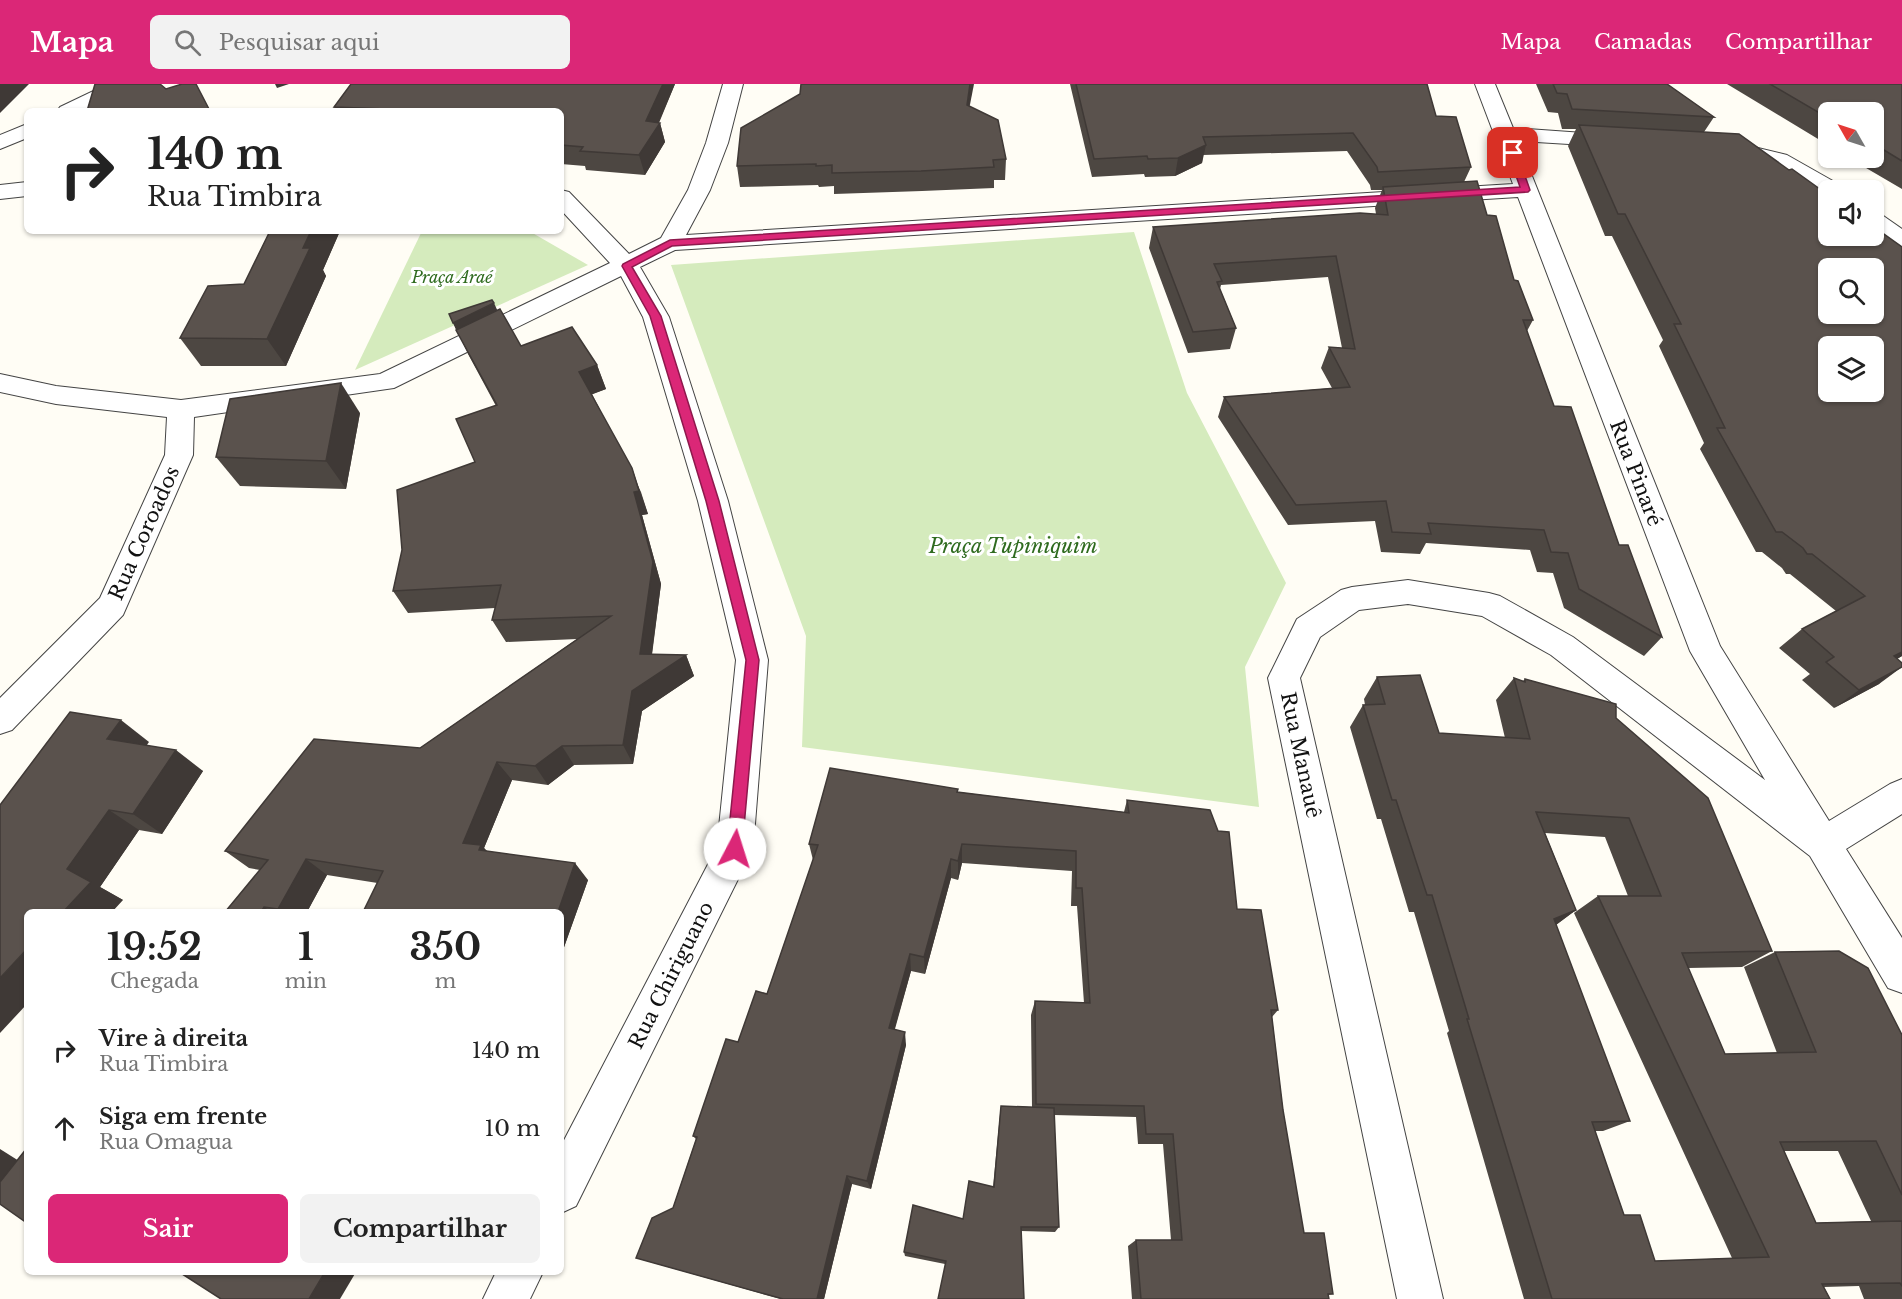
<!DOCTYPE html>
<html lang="pt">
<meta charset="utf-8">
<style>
body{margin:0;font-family:"Libre Baskerville",serif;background:#f2f2f2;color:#222;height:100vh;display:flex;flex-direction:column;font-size:22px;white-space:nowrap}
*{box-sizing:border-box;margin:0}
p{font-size:20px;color:#767676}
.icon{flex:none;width:33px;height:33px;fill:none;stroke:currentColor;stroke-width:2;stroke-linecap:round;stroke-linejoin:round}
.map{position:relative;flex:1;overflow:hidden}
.panel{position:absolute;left:24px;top:825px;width:540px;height:366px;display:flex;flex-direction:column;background:#fff;border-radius:9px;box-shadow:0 2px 4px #0004}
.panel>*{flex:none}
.top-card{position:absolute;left:24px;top:24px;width:540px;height:126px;border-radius:9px;box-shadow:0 2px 4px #0004;background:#fff;color:#222;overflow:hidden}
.needle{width:39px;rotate:309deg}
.buttons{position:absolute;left:1818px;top:18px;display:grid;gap:12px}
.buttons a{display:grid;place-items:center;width:66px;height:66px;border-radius:9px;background:#fff;box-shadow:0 2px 4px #0004;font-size:30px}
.pin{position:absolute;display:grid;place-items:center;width:51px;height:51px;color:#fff;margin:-26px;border-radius:12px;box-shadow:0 3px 9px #0006}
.me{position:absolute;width:66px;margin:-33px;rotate:5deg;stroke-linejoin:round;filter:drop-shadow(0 0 4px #0008)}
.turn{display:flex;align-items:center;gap:21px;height:126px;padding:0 24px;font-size:27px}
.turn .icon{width:78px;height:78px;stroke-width:2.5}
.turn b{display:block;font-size:42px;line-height:51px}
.eta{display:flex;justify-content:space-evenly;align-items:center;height:102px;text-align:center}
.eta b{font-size:36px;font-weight:800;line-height:42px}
.button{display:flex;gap:12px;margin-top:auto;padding:12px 24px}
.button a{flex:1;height:69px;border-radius:9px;background:#db2777;color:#fff;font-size:24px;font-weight:800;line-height:69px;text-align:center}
.button a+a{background:#f2f2f2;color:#222}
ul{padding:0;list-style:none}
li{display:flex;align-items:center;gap:18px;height:78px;padding:0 24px}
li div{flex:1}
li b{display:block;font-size:22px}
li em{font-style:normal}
header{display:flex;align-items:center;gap:36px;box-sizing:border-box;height:84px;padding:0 30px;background:#db2777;color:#fff}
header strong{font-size:28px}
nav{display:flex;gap:33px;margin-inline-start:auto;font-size:21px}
.search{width:420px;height:54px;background:#f2f2f2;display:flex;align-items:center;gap:15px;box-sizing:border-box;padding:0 21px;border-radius:9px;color:#767676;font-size:22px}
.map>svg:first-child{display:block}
.green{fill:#d5ebbd}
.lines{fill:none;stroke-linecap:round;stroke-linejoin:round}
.minor-casing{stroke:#444;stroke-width:2}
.minor{fill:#fff;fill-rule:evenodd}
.wall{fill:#4d4742;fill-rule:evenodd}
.shaded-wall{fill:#3f3936}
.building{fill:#5a524d;stroke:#3f3936;stroke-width:1.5;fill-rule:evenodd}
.route{fill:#db2777;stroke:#8e194d;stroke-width:1.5}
.labels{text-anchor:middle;stroke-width:6;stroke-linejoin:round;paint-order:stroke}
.far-park-label{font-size:16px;font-style:italic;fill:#2f6b1f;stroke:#fff}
.street-label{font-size:20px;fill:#111;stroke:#fff}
.park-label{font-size:20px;font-style:italic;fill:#2f6b1f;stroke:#fff}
</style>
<header>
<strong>Mapa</strong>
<div class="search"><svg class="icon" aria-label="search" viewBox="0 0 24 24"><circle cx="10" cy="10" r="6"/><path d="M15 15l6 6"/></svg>Pesquisar aqui</div>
<nav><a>Mapa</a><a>Camadas</a><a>Compartilhar</a></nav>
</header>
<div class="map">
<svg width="1902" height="1215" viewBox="0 0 1902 1215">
<rect width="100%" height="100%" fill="#fffdf5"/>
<g class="green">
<path d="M422 147H529L588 181 355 286Z"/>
<path d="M1134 148 1187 309 1286 499 1245 583 1259 723 802 663 806 552 671 181Z"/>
</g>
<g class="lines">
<defs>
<g id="minor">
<path d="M108 0H134L131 4 84 27H57L60 23Z"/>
<path d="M723 0H743L728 59 710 106 686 151 1513 100 1475 0H1495L1513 44 1626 52 1629 57 1626 62 1618 63 1518 57 1720 562 1829 737 1890 700 1902 695V730L1846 765 1902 854V909L1888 904 1810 772 1551 571 1482 532 1408 520 1359 526 1320 553 1300 594 1443 1215H1397L1268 594 1297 535 1341 506 1352 503 1408 496 1489 509 1500 512 1573 553 1765 696 1690 567 1518 113 675 166 640 183 669 233 728 417 768 576 753 765 576 1122 561 1129V1062L717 763 736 576 698 417 643 233 621 192 394 304 194 333 193 371 123 531 12 646 0 650V614L100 514 165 371 167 333 56 320 0 308V290L56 302 181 316 380 290 610 179 561 126V106L569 108 629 170 661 154 688 106 706 59Z"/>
<path d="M27 40V54L0 65V51Z"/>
<path d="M1729 57 1787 71 1840 101 1843 106H1828V112L1824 111 1771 81 1721 69 1718 64 1721 59Z"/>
<path d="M27 98V112L0 115V101Z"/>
<path d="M1874 129 1882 131 1902 145V163L1894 161 1874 146Z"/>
<path d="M496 1188H543L530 1215H483Z"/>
</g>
</defs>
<use href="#minor" class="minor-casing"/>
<use href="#minor" class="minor"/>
</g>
<g class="wall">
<path d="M351 0H675L659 39H660L665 58 645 91 586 86 585 82 561 80V27H336L334 23Z"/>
<path d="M1070 0H1427L1436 32 1471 83 1464 98 1487 131 1514 196 1533 236 1527 247 1554 322 1662 553 1644 572 1564 524 1553 489 1537 488 1530 466 1426 459 1420 470 1381 468 1375 437 1288 441 1218 333 1224 313 1332 304 1321 284 1329 263 1342 264 1328 193 1221 201 1220 205 1236 244 1230 265 1188 269 1149 164 1153 143 1376 130 1375 124 1382 106H1371L1370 101 1347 67 1203 71 1202 79 1175 92 1145 93 1144 90 1092 93Z"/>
<path d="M1536 0H1667L1714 33 1704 48 1789 86 1902 163V572L1897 575 1879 600 1834 624 1802 596 1810 590 1779 564 1802 545 1836 527 1790 490H1786L1782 484 1762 468H1756L1700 365 1704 359 1659 262 1663 256 1612 152H1605L1568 62 1576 45H1562L1558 29 1548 28Z"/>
<path d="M1727 0H1902V105L1849 74H1874V28H1828V61Z"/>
<path d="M800 10 970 22 1006 75 1005 96H994V104L922 107 834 110V102L819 103 818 101 740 103 737 82Z"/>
<path d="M270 147H340L323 186 326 192 286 282H201L180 254 244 200Z"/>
<path d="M497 226 521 262 597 281 606 305 592 310 641 408 648 430 642 431 661 500 652 571H686L694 592 642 627 633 680 574 681 548 701 512 696 484 764 487 767 588 796 563 866H561V828L327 791 307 828H225L260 786 249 784 225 767 420 664 577 555 506 558 492 536 495 524 408 529 393 507 475 378 496 322 468 270 449 230Z"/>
<path d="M360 329 346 405 240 402 216 373Z"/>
<path d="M1377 593 1439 649 1505 654 1496 616 1514 594 1523 597 1525 595 1616 634 1772 867 1742 883 1688 884 1725 970 1777 969 1744 883 1775 868 1902 951V1215H1864L1859 1202 1824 1203 1830 1215H1524L1447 949 1449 947 1414 828H1409L1381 735H1377L1350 643 1363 621H1365L1364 615ZM1545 749 1605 753 1628 812H1598L1574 829 1732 1174 1655 1177 1624 1131 1595 1047H1603L1630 1037 1556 841 1576 826ZM1784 1067H1838L1871 1137 1816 1139Z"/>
<path d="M149 658 147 661 203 687 162 750 139 746 100 803 123 816 27 828Z"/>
<path d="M958 705V708L1124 728 1127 716 1237 825 1278 926 1272 933 1283 1026 1304 1149 1333 1210 1328 1211 1329 1215H1132L1128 1162 1136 1156H1171L1163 1060H1138L1136 1033 1054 1031 1059 1143 1055 1148 1021 1147 945 1180 905 1172 904 1168 963 1135 993 1103 1000 1030 1001 1022 1032 1023 1031 931 1035 917 1084 919 1077 822H1071L1072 787 962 779 958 796 951 794 925 890 911 887 895 945 906 961 871 1105 852 1100 824 1215H781L636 1174 673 1124 696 1055 693 1052 738 958 767 910 813 776 809 760Z"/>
</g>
<g class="shaded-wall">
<path d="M0 0H29L0 29Z"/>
<path d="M275 0H289L277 4Z"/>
<path d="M663 0H675L655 47 660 39 665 58 645 91 639 71 646 37Z"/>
<path d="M970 0H974L966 41 967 21Z"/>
<path d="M1206 61 1202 79 1175 92 1178 74Z"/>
<path d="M311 147H340L323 186 326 192 286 282 267 255 303 164Z"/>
<path d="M494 219 499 230 458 250 453 239Z"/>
<path d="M597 281 606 305 588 312 579 288Z"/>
<path d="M341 299 360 329 346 405 326 377Z"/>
<path d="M632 384 648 430 642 431 661 500 649 591 640 570Z"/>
<path d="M1902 568V572L1868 591 1894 572Z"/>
<path d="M686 571 694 592 642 627 633 680 623 661 632 607Z"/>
<path d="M1902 583 1879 600 1834 624 1859 606Z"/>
<path d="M121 636 149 658 136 676 107 655Z"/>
<path d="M562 662 574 681 548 701 535 682Z"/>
<path d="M176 666 203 687 162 750 133 730Z"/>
<path d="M497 678 512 696 484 764 497 778 463 759Z"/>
<path d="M109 726 139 746 100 803 123 816 112 828H63L67 785Z"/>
<path d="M962 760V779L958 796V777Z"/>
<path d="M306 775 327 791 307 828H282L278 825Z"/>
<path d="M951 775V794L925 890 924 873Z"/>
<path d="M575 779 588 796 563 866 561 864V828H558Z"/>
<path d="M264 823 272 828H261Z"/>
<path d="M1576 826 1553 843 1554 835Z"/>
<path d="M27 865V920L0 949V894Z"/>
<path d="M910 870 911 887 891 957 889 944Z"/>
<path d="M905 948 906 961 871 1105 867 1097Z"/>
<path d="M0 1065 27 1082 0 1114Z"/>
<path d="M847 1092 852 1100 824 1215H817Z"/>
<path d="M325 1188H356L340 1215H309Z"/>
</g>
<g class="building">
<path d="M95 0H160L166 5 182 0H196L210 27H87Z"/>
<path d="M351 0H663L646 37 660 39 639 71 580 67 583 63 561 61V27H439L334 23Z"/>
<path d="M801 0H970L967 21 998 36 1006 75 993 76 994 83 921 87 832 89V81L816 82V80L737 82 741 44 800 10Z"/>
<path d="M1076 0H1427L1436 32 1456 33 1471 83 1378 88 1377 83 1353 49 1203 53 1206 61 1178 74 1148 75 1147 72 1094 75Z"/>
<path d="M1553 0H1667L1714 33 1572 25 1567 10 1557 9Z"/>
<path d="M1770 0H1902V77L1874 60V28H1828V34Z"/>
<path d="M1579 41 1739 50 1789 86 1792 85 1828 111V152H1874V143L1902 163V568L1894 572 1902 579V583L1859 606 1826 578 1834 573 1802 545 1865 512 1812 470H1807L1803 464 1782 448H1776L1717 344H1725L1674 240H1681L1625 130H1618ZM1828 184H1874V230H1828ZM1828 262H1874V308H1828Z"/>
<path d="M1477 97 1487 131 1496 132 1514 196 1518 197 1533 236H1523L1554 322 1571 323 1619 461H1628L1662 553 1579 505 1568 469 1551 468 1544 446 1428 439 1431 450 1392 448 1386 417 1296 421 1224 313 1350 303 1329 263 1355 265 1336 172 1214 180 1222 197 1217 198 1236 244 1193 248 1153 143 1360 129 1388 131 1383 103Z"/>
<path d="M270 147H311L303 164H310L267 255 180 254 208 202 244 200Z"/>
<path d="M492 216 494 219 453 239 449 230Z"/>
<path d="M500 225 521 262 572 243 597 281 579 288 632 384 639 407 634 408 653 478 640 570 686 571 632 607 623 661 562 662 535 682 497 678 463 759 481 761 479 766 575 779 558 828H363L383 787 306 775 278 825 264 823 261 828H225L268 776 225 767 314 655 420 664 611 532 492 536 501 501 393 507 402 466 397 406 475 378 456 335 497 321 456 246Z"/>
<path d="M341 299 326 377 216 373 230 315Z"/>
<path d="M1420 591 1439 649 1530 655 1514 594 1525 598V595L1616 620V634L1708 714 1772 867 1682 869 1725 970 1816 968 1775 868 1839 867 1868 884 1902 951V1111L1876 1057 1780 1058 1816 1139 1902 1137V1202L1900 1199 1822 1200 1830 1215H1552L1467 935H1469L1432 811H1427L1396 716H1392L1363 621 1385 620 1377 593ZM1536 728 1629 734 1661 812H1598L1769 1173 1655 1177 1640 1131H1624L1592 1038 1630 1037 1554 835 1576 826Z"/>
<path d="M70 628 121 636 107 655 176 666 133 730 109 726 67 785 91 798 63 828H27V865L0 894V721Z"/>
<path d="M830 684 958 705 957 708 1129 729 1127 716 1210 726 1218 747 1229 748 1237 825 1261 826 1278 926H1271L1283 1026 1304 1149H1324L1333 1210H1328L1329 1215H1141L1136 1156H1182L1173 1050H1146L1144 1022 1036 1020 1035 917 1090 919 1082 804H1076V767L962 760 958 777 951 775 924 873 910 870 889 944 905 948 867 1097 847 1092 817 1215H783L636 1174 652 1134 673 1124 697 1053 693 1052 726 955 738 958 756 907 767 910 818 761 809 760Z"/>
<path d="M1001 1022 1054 1024 1059 1143H1021L1024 1215H938L946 1177 904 1168 913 1121 963 1135 969 1097 994 1103Z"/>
<path d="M27 1064V1139L0 1120V1098Z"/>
<path d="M179 1188H325L309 1215H221Z"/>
</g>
<path class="route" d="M1513 66 1517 69 1530 106 1528 108 672 162 632 183 661 232 719 417 759 576 742 765 740 770 735 772 729 770 727 765 746 576 706 417 650 232 622 182 623 180 670 156 1520 103 1508 69Z"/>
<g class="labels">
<g class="far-park-label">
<text x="452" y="199">Praça Araé</text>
</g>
<g class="street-label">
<text transform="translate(1636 389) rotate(69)" y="7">Rua Pinaré</text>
<text transform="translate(144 449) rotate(-66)" y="7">Rua Coroados</text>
<text transform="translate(1301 671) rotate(78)" y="7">Rua Manauê</text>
<text transform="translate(671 891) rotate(-63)" y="7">Rua Chiriguano</text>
</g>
<g class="park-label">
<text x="1013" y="469">Praça Tupiniquim</text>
</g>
</g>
</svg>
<div class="buttons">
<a><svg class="needle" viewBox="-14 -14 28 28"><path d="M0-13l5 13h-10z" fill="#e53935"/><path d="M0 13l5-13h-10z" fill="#767676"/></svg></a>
<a><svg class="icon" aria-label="sound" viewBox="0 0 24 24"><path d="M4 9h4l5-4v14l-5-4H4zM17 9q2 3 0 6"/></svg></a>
<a><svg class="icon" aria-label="search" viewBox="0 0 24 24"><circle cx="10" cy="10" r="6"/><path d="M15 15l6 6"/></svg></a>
<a><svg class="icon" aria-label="layers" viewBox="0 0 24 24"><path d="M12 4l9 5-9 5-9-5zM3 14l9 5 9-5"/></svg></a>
</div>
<div class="pin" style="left:1513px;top:69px;background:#d93025"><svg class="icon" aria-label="arrive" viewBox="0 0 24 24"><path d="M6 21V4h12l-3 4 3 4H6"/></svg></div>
<svg class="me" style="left:735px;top:765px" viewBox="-20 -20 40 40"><circle r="19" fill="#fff"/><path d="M0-13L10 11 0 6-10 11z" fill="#db2777"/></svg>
<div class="top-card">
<div class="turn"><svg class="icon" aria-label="right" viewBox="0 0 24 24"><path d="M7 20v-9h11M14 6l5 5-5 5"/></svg><div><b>140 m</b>Rua Timbira</div></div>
</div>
<section class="panel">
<div class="eta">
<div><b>19:52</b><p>Chegada</p></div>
<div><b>1</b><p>min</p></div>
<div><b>350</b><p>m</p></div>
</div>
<ul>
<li><svg class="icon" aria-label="right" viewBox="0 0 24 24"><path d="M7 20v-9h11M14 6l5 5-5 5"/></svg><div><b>Vire à direita</b><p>Rua Timbira</p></div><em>140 m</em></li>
<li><svg class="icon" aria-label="ahead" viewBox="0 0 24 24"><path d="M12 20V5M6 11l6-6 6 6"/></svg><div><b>Siga em frente</b><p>Rua Omagua</p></div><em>10 m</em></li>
</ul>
<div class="button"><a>Sair</a><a>Compartilhar</a></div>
</section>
</div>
